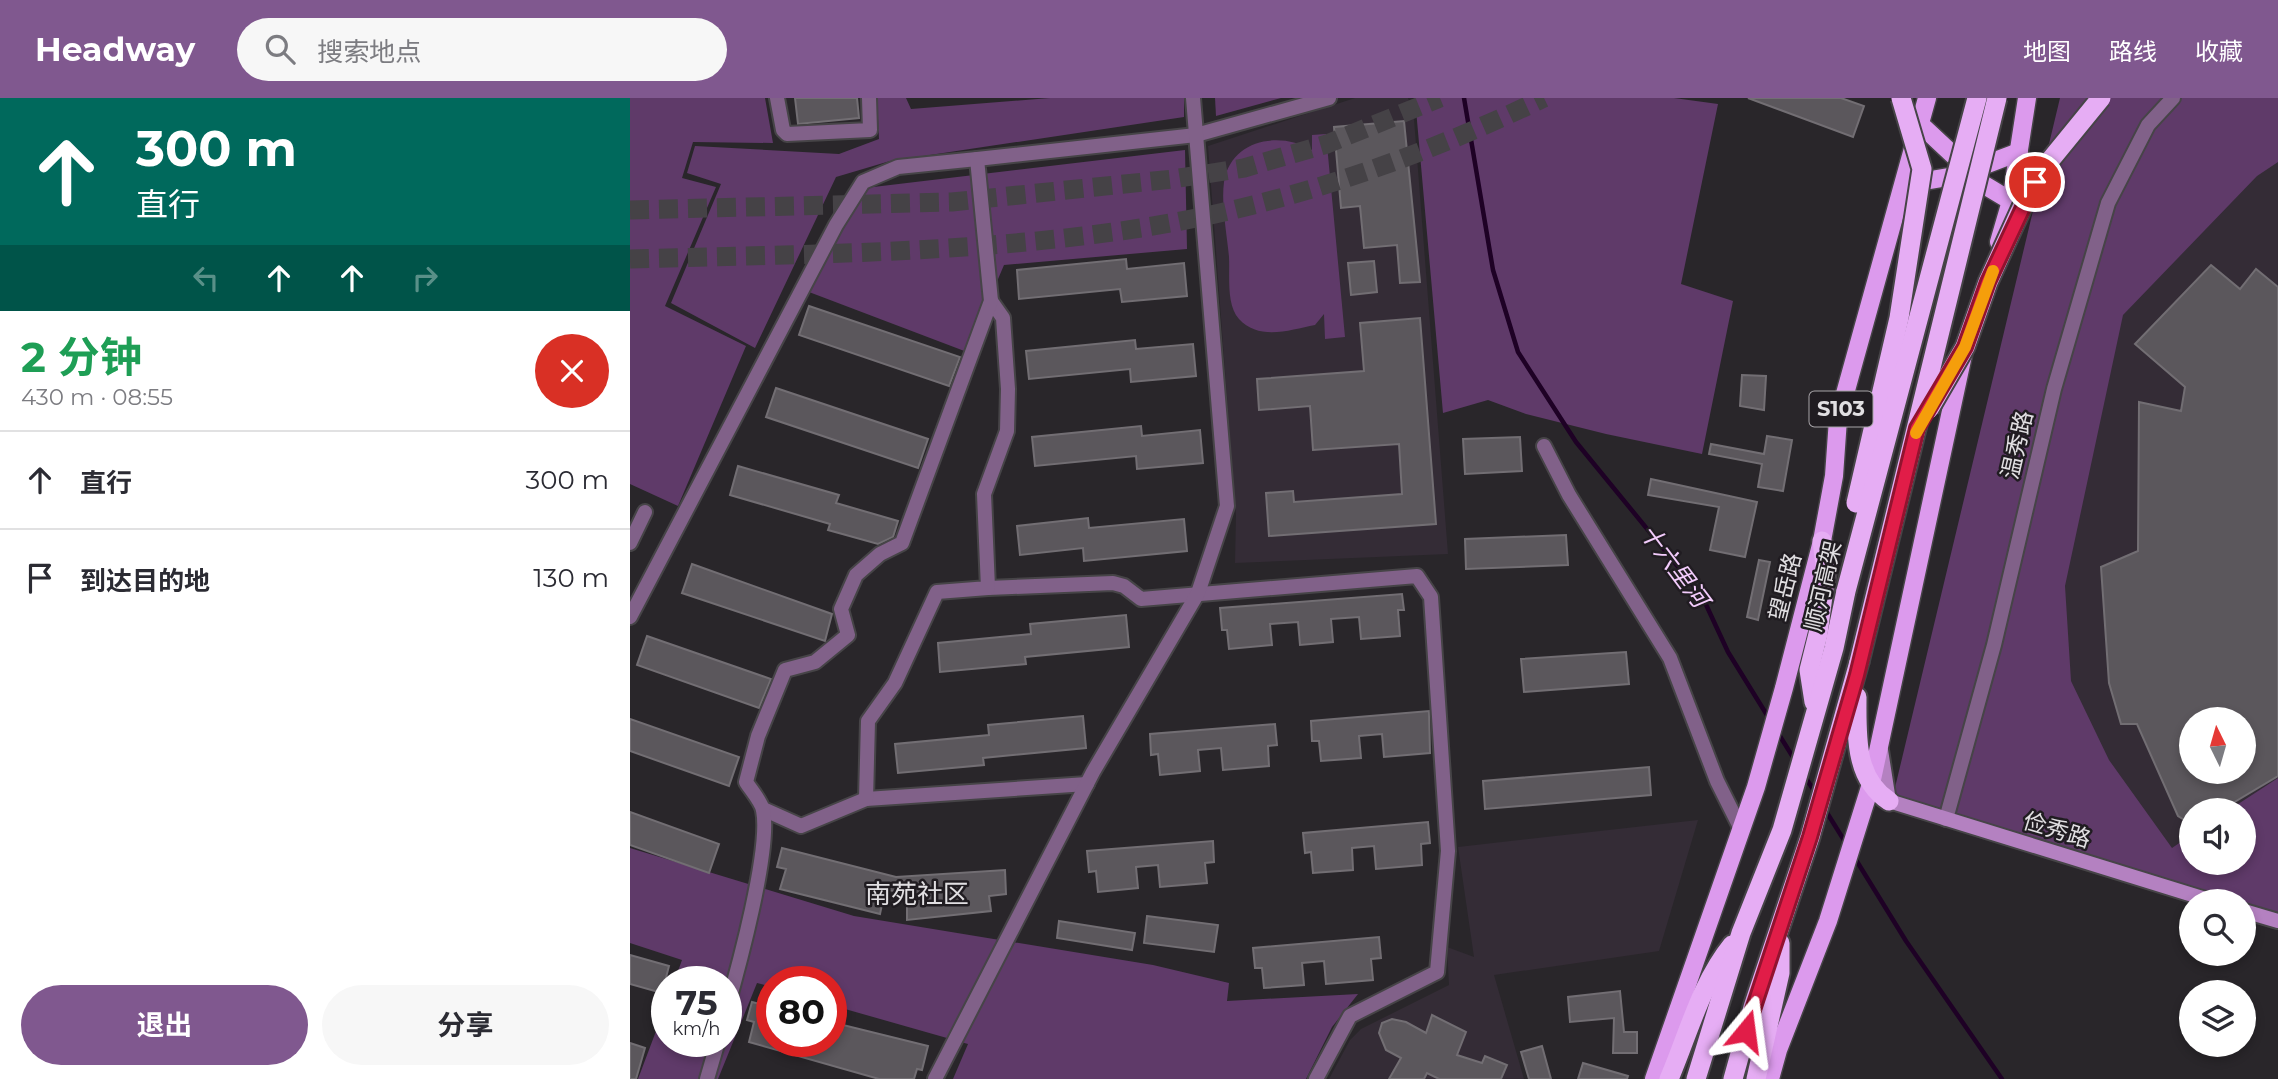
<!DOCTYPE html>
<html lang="zh">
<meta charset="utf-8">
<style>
body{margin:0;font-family:Montserrat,"Noto Sans SC",sans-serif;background:#f7f7f7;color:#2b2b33;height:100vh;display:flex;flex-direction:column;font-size:26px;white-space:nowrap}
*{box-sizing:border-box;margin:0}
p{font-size:23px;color:#7c7c81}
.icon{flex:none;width:38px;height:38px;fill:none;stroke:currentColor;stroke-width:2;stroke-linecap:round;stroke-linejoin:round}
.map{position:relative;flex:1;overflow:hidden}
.details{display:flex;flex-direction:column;background:#fff;width:630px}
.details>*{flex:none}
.guide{background:#00695c;color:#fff;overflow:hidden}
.needle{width:46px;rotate:355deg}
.buttons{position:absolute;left:1549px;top:609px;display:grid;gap:14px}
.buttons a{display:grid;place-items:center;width:77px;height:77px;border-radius:50%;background:#fff;box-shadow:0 4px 10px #0003;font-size:35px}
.speed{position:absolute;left:21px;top:868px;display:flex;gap:14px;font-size:35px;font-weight:700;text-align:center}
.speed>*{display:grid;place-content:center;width:91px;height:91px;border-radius:50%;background:#fff;box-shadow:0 4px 10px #0003;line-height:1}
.speed small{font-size:18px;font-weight:400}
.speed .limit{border:10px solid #d22;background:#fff;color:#111}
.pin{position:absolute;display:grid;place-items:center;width:60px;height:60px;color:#fff;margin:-30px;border:4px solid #fff;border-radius:50%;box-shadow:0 2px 7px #0007}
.me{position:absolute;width:77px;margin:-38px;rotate:16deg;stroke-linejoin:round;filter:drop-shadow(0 0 5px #0008)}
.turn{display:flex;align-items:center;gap:24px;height:147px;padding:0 21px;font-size:32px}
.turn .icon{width:91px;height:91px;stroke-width:2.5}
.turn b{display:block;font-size:49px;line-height:60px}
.lanes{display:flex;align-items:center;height:66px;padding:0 21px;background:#0003;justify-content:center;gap:35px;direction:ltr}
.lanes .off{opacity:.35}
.round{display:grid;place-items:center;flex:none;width:74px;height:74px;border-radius:37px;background:#f7f7f7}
.head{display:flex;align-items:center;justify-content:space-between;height:119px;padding:0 21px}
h1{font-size:42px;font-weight:700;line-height:52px;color:#1e9e55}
.button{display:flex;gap:14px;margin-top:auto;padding:14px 21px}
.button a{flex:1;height:80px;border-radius:42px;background:#80588f;color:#fff;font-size:28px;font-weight:700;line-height:80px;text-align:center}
.button a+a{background:#f7f7f7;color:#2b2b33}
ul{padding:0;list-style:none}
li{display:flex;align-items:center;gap:21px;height:98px;padding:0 21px;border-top:2px solid #e1e1e2}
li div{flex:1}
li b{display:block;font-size:26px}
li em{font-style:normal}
header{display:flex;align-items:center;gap:42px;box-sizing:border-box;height:98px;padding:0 35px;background:#80588f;color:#fff}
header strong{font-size:33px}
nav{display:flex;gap:38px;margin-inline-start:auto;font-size:24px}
.search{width:490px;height:63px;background:#f7f7f7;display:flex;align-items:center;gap:18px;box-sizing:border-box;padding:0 24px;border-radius:38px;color:#7c7c81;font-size:26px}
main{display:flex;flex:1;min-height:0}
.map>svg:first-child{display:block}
.built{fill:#342c36;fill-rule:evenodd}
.green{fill:#5f3a69}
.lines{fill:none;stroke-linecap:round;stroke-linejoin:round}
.stream{stroke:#1e0125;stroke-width:4.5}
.building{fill:#5b575c;stroke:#726e73;stroke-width:2;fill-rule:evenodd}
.trunk-tunnel{stroke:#454246;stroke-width:19;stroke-dasharray:19 10;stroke-linecap:butt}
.minor-casing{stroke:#464447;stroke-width:18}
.tertiary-casing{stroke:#464447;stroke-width:18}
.secondary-casing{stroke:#464447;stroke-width:18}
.primary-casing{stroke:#464447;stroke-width:21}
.trunk-casing{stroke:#464447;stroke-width:23}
.minor{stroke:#816189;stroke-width:14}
.tertiary{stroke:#816189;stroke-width:14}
.secondary{stroke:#b481c1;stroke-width:14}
.primary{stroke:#dc9aed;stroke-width:18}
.trunk{stroke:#e6adf4;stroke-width:19}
.trunk-bridge-casing{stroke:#464447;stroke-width:23;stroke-linecap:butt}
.trunk-bridge{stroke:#e6adf4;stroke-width:19}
.route-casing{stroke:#92132f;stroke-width:18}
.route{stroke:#e11d48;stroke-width:12}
.slow{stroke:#f59e0b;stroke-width:12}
.labels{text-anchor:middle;stroke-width:5;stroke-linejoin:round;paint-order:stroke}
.shield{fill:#201c21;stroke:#a7a4a8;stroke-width:2}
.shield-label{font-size:21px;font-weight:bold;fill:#e1dfe2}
.street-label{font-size:23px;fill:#e1dfe2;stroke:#201c21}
.water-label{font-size:24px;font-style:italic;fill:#f3ccfc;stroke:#201c21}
.quarter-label{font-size:26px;fill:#e1dfe2;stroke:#201c21}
</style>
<header>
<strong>Headway</strong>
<div class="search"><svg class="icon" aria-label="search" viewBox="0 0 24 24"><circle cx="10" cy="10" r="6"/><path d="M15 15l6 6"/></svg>搜索地点</div>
<nav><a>地图</a><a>路线</a><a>收藏</a></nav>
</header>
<main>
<section class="details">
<div class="guide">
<div class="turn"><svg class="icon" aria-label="ahead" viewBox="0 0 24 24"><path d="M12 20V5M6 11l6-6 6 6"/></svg><div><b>300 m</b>直行</div></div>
<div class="lanes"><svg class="icon off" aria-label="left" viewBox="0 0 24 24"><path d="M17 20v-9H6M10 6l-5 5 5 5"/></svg><svg class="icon" aria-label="ahead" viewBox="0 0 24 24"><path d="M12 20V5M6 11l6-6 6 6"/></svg><svg class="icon" aria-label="ahead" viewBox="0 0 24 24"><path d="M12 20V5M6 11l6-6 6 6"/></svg><svg class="icon off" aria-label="right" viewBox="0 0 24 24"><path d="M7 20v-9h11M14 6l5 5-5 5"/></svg></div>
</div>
<div class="head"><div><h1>2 分钟</h1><p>430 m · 08:55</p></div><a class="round" style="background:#d93025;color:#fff"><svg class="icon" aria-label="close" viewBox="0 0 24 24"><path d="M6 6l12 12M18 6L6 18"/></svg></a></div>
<ul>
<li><svg class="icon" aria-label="ahead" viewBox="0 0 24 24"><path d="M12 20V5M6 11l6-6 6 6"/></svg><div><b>直行</b></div><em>300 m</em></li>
<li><svg class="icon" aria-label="arrive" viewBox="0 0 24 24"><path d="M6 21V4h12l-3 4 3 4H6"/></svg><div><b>到达目的地</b></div><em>130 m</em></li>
</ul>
<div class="button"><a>退出</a><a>分享</a></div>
</section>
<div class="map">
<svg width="1648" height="981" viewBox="0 0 1648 981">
<rect width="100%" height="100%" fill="#29262a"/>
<g class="built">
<path d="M725 0H778L784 21 818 456 605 465 606 417 578 48Z"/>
<path d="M1648 0V804L1268 689 1439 95ZM1561 621H1614V674H1561ZM1561 712H1614V765H1561Z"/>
<path d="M1068 722 1029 853 864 877 894 981H699L720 942 731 931 819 887 817 849 844 859 828 749Z"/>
</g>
<g class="green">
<path d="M0 0H135L143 45 63 44 52 80 86 89 35 208 116 248 48 408 0 386Z"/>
<path d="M247 0H276L281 11 420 0H554V19L260 63 206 79 125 250 41 205 91 86 57 75 65 48 209 56 249 41Z"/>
<path d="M585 0H651L586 18Z"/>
<path d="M785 0H1044L1088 6 1051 186 1103 203 1072 356 976 336 896 316 858 302 813 315Z"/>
<path d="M1430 0H1648V64L1627 78 1493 217 1435 488 1441 583 1479 662 1542 750 1561 737V765H1614V712H1599L1648 680V815L1263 698Z"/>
<path d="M696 36 715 239 695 241 694 216 685 227C660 232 629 243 609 221 596 207 600 177 599 159 597 136 591 107 594 84 601 41 650 33 682 52V37Z"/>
<path d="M555 52 557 151 374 167 337 254 179 194 235 90Z"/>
<path d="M0 750 224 818 523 867 599 885 597 903 728 896 702 929 676 981H323L338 946 201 907V884H142V889L127 885 88 981H8L37 904V943H96V884H44L52 862 0 845Z"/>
</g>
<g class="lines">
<g class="stream">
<path d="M834 0 863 172 888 254 946 344 1072 498 1098 554 1140 622"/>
<path d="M1148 635 1166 664"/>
<path d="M1174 677 1186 696"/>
<path d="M1194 710 1217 747"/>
<path d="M1223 757 1276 843 1372 981"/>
</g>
</g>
<g class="building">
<path d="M165 0H227L229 20 168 26Z"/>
<path d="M1118 0H1211L1234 8 1223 39Z"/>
<path d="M774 23 790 184 770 185 767 147 734 150 730 108 711 110 704 29Z"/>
<path d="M496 161 497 171 554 165 557 198 492 204 490 191 389 201 387 172Z"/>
<path d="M744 163 747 194 721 197 718 165Z"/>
<path d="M1581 167 1610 191 1626 171 1648 189V678L1591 712H1561V726L1548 718 1507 626H1491L1479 585 1471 469 1508 453 1509 304 1551 313 1555 289 1505 246ZM1561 621H1614V674H1561Z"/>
<path d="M179 208 330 259 319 288 169 237Z"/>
<path d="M790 220 806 426 639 438 636 395 663 393 664 404 772 396 769 346 683 352 680 308 629 312 627 281 734 273 730 225Z"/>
<path d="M505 242 506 251 563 246 566 278 501 284 500 271 399 281 396 253Z"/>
<path d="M1112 277 1136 278 1134 312 1110 308Z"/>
<path d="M146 290 298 341 288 370 136 319Z"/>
<path d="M511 328 512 338 570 332 573 365 507 371 506 358 405 368 402 339Z"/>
<path d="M1137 338 1162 342 1153 393 1128 389 1132 366 1079 356 1081 346 1134 356Z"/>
<path d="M890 339 892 373 835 376 833 341Z"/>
<path d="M108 368 209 397 206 405 268 423 263 439 248 446 198 432 200 426 100 397Z"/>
<path d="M1021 381 1127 404 1115 459 1080 452 1089 409 1018 397Z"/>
<path d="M458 420 459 430 554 421 557 453 454 463 453 450 390 457 387 428Z"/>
<path d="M936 437 938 467 836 471 835 441Z"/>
<path d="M1129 462 1140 464 1128 522 1117 519Z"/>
<path d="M62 466 202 516 195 543 52 495Z"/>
<path d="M772 496 774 512H768L770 538 731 541 729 519 701 521 703 544 670 547 668 524 640 526 642 547 599 551 597 532H592L590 510Z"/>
<path d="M496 517 499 549 395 559 396 566 310 574 308 545 401 536 400 526Z"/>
<path d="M17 538 141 581 129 610 7 567Z"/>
<path d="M996 554 999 586 894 594 891 561Z"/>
<path d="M799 613 800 655 754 659 752 636 729 638 731 660 691 663 689 643H682L681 623Z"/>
<path d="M453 618 456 650 353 660 354 667 268 675 265 646 359 637 358 627Z"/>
<path d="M0 621 109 659 99 688 0 653Z"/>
<path d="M645 626 647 647 638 648 639 668 593 672 591 650 568 652 570 673 530 677 528 656 521 657 520 636Z"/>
<path d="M1019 669 1021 697 855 711 853 683Z"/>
<path d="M0 714 89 746 79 775 0 747Z"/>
<path d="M798 724 800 745 791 746 792 767 746 771 744 748 722 750 723 772 683 775 681 754 675 755 673 735Z"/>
<path d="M583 743 584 764 575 765 577 785 530 789 528 767 506 769 508 790 468 794 466 773 459 774 457 753Z"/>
<path d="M152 750 266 779 375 772 376 796 359 798 361 813 277 822V794L255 792 250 816 150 791 156 771 147 769Z"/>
<path d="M517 818 588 827 584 854 514 845Z"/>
<path d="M429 823 505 835 502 852 427 840Z"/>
<path d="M749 839 751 860 741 861 743 882 696 886 694 863 672 865 674 887 634 890 632 870H625L623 850Z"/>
<path d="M0 857 39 868 32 895 0 886Z"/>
<path d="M990 893 994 934H1007V955H983L984 920 940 924 938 899Z"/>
<path d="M122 904 142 909V943H201V924L298 948 292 972 287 971 284 981H249L119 944 124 924 117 922Z"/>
<path d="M802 917 836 934 827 957 852 965 855 958 877 967 871 981H809L797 975 794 981H759L771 960 756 952 749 935 752 925 762 921 776 924 796 935Z"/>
<path d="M0 945 15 950 6 981H0Z"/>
<path d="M912 948 921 981H899L891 954Z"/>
<path d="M953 965 998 978 997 981H948Z"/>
</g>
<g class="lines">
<g class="trunk-tunnel">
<path d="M0 112 322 104 543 81 614 70 697 46 810 0"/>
<path d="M0 161C173 156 346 156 517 129 654 107 790 60 914 0"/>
</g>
<defs>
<g id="minor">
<path d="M147 0 153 32 157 36 240 32 239 0"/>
<path d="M914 348 939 397 1040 560 1087 683 1110 729"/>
<path d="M0 445 15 414"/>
<path d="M358 490 483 485 494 488 511 501 787 478 801 499 818 753 807 874 720 918 686 981"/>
<path d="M0 519 206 127 233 84 268 69 347 61"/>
<path d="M236 701 457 686"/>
<path d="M133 711 171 728 236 701 238 623 265 585 307 494 358 490 354 396 377 333 378 291 373 220 361 203"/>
<path d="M96 913C108 871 141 751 133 712 131 703 121 692 116 684L128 638 155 572 185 564 218 537 211 511 226 477 250 456 272 445 361 203 347 61 566 37 699 0"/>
<path d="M77 981 88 943"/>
<path d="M305 981 463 674 568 495 597 408 563 0"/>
</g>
<path id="tertiary" d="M1316 721 1364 547 1424 291 1478 105 1518 27 1543 0"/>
<g id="secondary">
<path d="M1251 652 1259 703"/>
<path d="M1259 703 1582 803"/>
<path d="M1614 813 1648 823"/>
</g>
<g id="primary">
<path d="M1290 26 1336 69 1344 71 1389 54"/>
<path d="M1277 86 1336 76 1381 103"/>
<path d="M1369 144 1381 103 1397 0"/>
<path d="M1024 981 1126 689 1154 590 1192 443 1204 378 1208 321 1297 0"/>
<path d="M1140 981 1148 952 1198 823 1241 686 1333 257"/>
</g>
<g id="trunk">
<path d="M1227 599C1227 637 1224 680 1259 703"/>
<path d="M1184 604 1179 572 1188 536 1196 475 1192 443"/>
<path d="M1039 981C1058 937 1071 885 1102 847"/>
<path d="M1066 981 1111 835 1152 732 1204 550 1216 493"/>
<path d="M1103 981 1123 909 1180 739 1229 564"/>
<path d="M1126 981 1150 875V845"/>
</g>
</defs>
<use href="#minor" class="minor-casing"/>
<use href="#tertiary" class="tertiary-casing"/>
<use href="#secondary" class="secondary-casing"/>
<use href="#primary" class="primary-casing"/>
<use href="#trunk" class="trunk-casing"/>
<use href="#minor" class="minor"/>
<use href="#tertiary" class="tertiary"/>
<use href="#secondary" class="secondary"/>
<use href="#primary" class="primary"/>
<use href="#trunk" class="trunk"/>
<defs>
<g id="trunk-bridge">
<path d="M1299 311 1335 249 1358 184 1398 96 1413 71 1471 0"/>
<path d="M1226 405 1269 220 1292 71 1271 0"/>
<path d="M1216 493 1347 0"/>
<path d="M1229 564 1367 0"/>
</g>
</defs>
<use href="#trunk-bridge" class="trunk-bridge-casing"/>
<use href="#trunk-bridge" class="trunk-bridge"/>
</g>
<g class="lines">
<defs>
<path id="route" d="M1116 933 1180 739 1227 577 1287 330 1335 249 1358 184 1405 84"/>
</defs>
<use href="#route" class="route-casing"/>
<use href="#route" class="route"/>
<path class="slow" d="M1286 335 1335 249 1363 173"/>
</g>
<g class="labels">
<rect class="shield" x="1179.5" y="293.5" width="63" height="35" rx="5"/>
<g class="shield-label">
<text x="1211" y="318">S103</text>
</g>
<g class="street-label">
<text transform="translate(1387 347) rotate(-77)" y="8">温秀路</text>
<text transform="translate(1193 488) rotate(-77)" y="8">顺河高架</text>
<text transform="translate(1155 489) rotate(-76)" y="8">望岳路</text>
<text transform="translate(1427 732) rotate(17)" y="8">俭秀路</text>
</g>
<g class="water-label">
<text transform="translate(1044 468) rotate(53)" y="8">十六里河</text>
</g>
<g class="quarter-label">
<text x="287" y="805">南苑社区</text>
</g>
</g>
</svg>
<div class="buttons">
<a><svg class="needle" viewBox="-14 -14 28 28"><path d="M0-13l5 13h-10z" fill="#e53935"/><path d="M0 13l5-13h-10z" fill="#7c7c81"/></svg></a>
<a><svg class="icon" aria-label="sound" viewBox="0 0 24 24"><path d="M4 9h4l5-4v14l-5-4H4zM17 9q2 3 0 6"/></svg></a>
<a><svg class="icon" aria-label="search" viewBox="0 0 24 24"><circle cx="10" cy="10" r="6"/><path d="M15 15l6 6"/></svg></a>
<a><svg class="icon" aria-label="layers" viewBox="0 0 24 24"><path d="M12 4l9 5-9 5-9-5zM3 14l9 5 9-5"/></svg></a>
</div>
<div class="speed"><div>75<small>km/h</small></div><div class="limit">80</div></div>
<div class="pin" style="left:1405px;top:84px;background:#d93025"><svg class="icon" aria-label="arrive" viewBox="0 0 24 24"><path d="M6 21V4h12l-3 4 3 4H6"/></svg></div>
<svg class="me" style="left:1116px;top:933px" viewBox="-20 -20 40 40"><path d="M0-17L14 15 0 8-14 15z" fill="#e11d48" stroke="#fff" stroke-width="4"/></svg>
</div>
</main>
